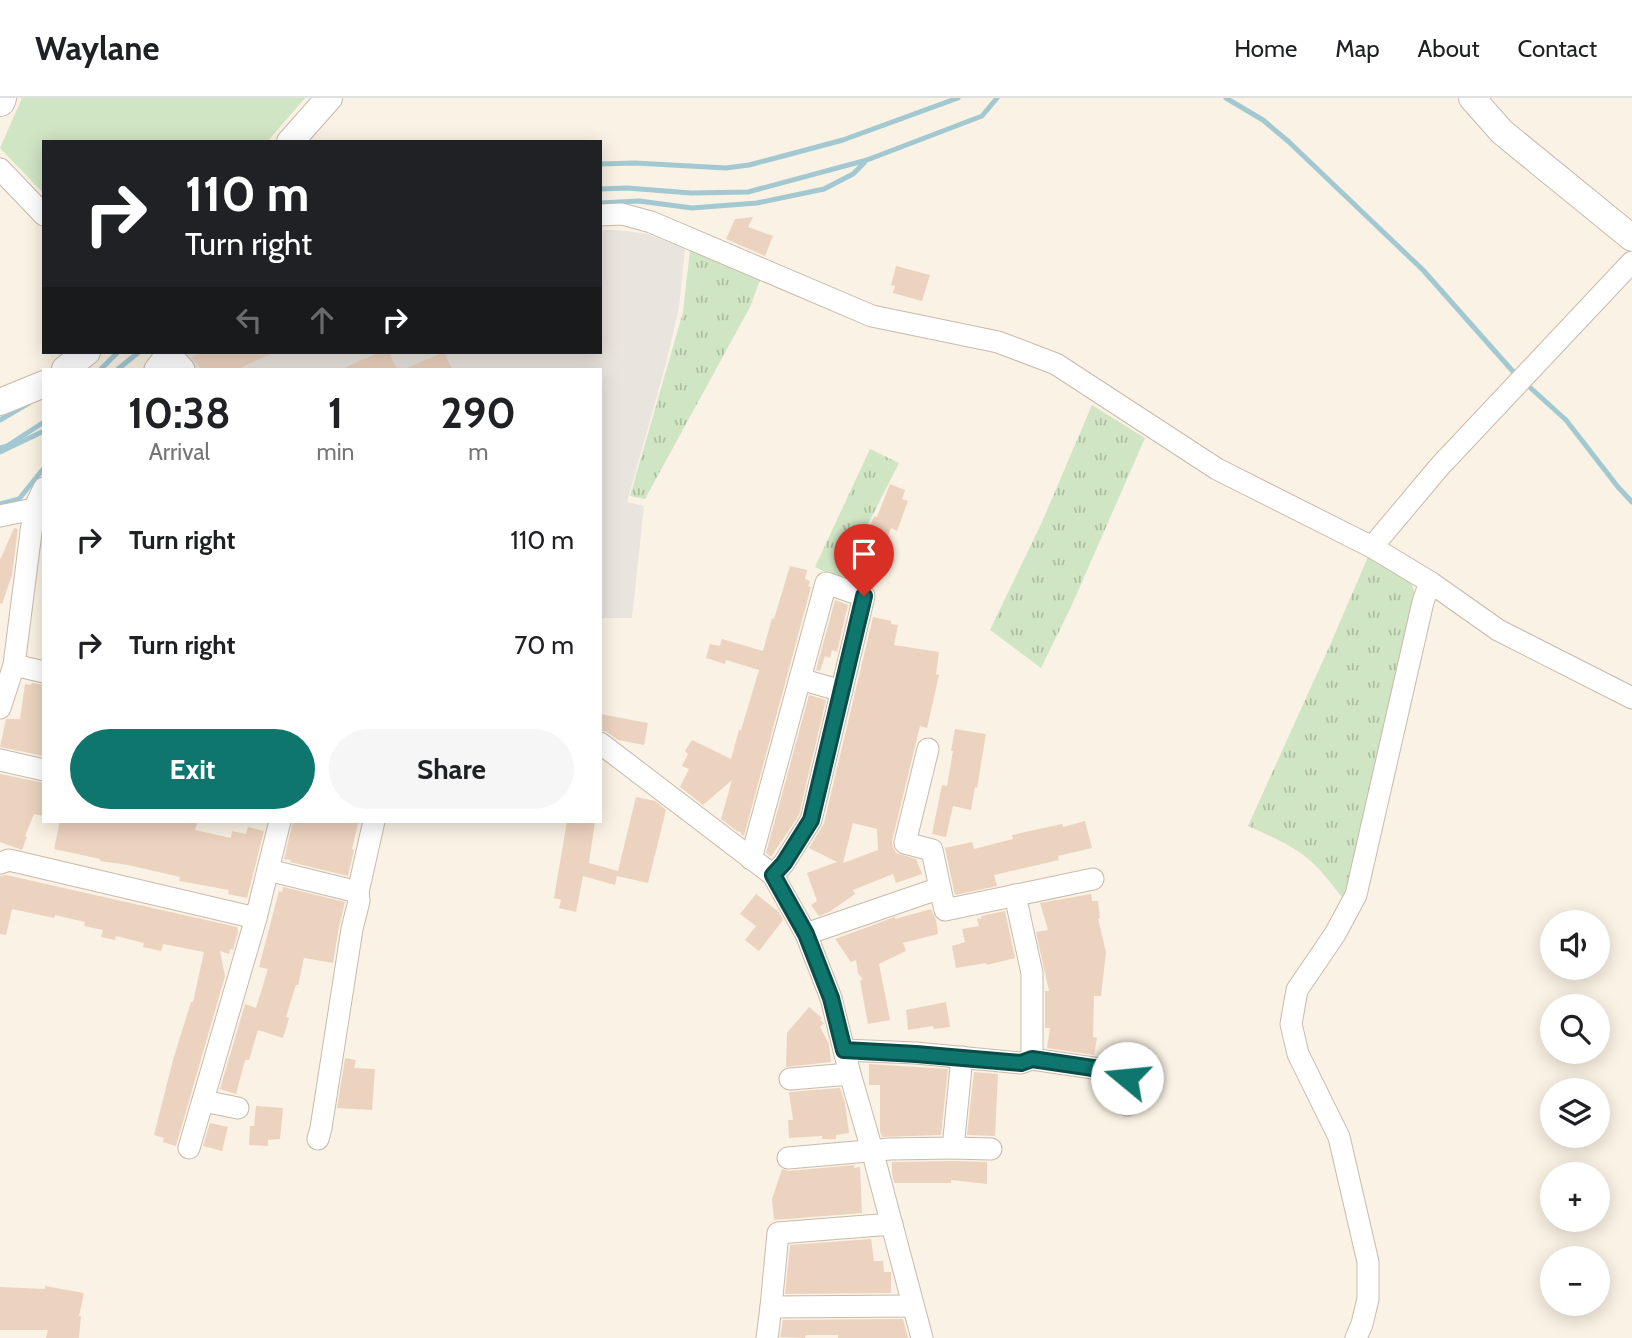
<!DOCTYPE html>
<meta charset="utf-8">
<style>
body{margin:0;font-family:Cabin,sans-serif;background:#f6f6f6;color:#202124;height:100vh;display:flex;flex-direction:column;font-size:26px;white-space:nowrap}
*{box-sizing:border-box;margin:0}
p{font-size:23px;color:#757577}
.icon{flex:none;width:38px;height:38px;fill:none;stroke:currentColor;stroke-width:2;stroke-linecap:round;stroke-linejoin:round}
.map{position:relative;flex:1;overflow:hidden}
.details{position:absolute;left:42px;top:270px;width:560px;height:455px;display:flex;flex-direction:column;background:#fff;border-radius:0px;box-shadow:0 4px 18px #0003}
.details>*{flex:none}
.hud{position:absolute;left:42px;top:42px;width:560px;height:214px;border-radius:0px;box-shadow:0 4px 18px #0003;background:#202124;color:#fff;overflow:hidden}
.fabs{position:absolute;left:1540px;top:812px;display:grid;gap:14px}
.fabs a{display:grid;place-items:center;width:70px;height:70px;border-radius:50%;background:#fff;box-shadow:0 4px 18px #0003;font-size:35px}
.pin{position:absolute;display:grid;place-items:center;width:60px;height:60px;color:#fff;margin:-72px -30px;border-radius:50% 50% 50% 0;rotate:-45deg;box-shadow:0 0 7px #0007}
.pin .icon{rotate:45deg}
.me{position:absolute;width:77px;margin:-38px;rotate:287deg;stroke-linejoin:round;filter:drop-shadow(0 0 5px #0008)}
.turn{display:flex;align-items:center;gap:24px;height:147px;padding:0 28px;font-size:32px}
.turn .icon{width:91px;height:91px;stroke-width:2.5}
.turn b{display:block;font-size:49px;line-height:60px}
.lanes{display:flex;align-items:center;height:66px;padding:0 28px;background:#0003;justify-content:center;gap:35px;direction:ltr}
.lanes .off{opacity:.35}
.eta{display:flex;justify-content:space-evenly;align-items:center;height:119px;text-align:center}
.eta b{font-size:42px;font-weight:800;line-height:49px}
.cta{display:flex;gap:14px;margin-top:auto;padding:14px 28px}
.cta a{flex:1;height:80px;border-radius:42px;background:#0f766e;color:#fff;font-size:28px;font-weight:800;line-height:80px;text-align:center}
.cta a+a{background:#f6f6f6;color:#202124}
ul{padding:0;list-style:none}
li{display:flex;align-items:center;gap:21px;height:105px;padding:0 28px}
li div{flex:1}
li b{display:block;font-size:26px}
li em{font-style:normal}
header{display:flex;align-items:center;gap:42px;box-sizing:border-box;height:98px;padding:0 35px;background:#fff;border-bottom:2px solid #e0e0e0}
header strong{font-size:33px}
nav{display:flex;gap:38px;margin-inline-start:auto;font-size:24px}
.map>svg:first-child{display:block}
.industrial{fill:#eae4de}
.grass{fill:url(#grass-tufts)}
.pitch{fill:#d0e5c4}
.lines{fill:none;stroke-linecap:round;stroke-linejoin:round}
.stream{stroke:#a2c8d2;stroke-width:5}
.building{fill:#ecd3bf;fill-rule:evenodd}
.minor-casing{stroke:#c9baac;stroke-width:23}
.tertiary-casing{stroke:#c9baac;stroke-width:28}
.secondary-casing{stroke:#cba;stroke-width:32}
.minor{stroke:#fff;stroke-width:21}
.tertiary{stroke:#fff;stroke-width:26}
.secondary{stroke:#fff;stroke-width:30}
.route-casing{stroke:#0a4d48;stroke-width:18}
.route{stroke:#0f766e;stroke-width:12}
</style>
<header>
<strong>Waylane</strong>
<nav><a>Home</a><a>Map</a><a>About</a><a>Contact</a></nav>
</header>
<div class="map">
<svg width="1632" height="1240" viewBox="0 0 1632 1240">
<defs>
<pattern id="grass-tufts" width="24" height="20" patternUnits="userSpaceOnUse" patternTransform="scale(1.75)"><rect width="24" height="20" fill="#d0e5c4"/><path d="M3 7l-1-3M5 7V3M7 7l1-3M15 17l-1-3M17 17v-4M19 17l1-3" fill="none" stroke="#adbda1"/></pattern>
</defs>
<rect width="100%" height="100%" fill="#faf2e4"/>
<path class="industrial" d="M600 132H616L648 136 685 151 679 209 666 266 627 404 644 408 632 520H600V271H198L183 256 187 254H600Z"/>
<g class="grass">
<path d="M690 152 760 182 750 209 645 401 630 398 683 214Z"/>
<path d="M1092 307 1145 340 1071 509 1041 570 990 532 1042 424Z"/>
<path d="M870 351 899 365 840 481 815 469Z"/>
<path d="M1368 459 1410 481 1416 499 1345 803C1333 788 1322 772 1307 760 1290 746 1268 737 1248 728L1330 547Z"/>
</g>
<path class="pitch" d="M22 0H305L267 44H44V96L0 50Z"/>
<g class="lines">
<g class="stream">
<path d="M1226 0 1263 22 1289 44 1423 172 1517 278"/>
<path d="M600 66 635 65 726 70 749 67 843 42 958 0"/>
<path d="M600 91 627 90 691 95 748 94 867 62 982 18 997 0"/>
<path d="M600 105 639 103 692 110 757 105 824 91 853 76 864 65"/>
<path d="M101 271 118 254"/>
<path d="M118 271 139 254"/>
<path d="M1524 284 1566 322 1618 389 1632 404"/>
<path d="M0 322 29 305"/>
<path d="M0 350 7 348 44 324"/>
<path d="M0 354 44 333"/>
<path d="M0 406 19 401 44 370"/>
</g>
</g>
<g class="building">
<path d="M753 119 748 129 773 138 765 158 726 141 735 121Z"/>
<path d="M896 168 930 177 922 203 893 195 895 188 891 187Z"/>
<path d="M202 254H275L238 271H201L191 259Z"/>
<path d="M380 254H389L397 271H342Z"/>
<path d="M444 254 452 271H405Z"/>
<path d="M890 386 905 392 902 401 908 403 897 433 891 430 885 445 882 444 863 479 858 476 857 482 844 477 859 447 863 448 874 418 877 419Z"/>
<path d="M14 430 18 431 12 477 2 506 0 505V462Z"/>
<path d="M790 468 807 472 805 481 810 483 808 488 811 489 744 738 741 736V734L737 733 721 721 732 682 703 707 680 689 689 671 682 668 688 656 685 653 692 642 731 661 739 632H741L759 572 726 562 725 566 706 560 710 546 720 548 722 541 763 553 772 520 774 521Z"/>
<path d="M835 502 848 507 837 554 832 552 830 560 825 558 820 573 816 572Z"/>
<path d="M873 519 891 523V526L898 527 894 547 939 554 936 576 939 577 927 630 920 628 892 743 893 749 896 755 916 761 922 776 896 785 893 776 853 792 855 796 829 814 819 818 811 807 817 803 807 775 837 764 809 750 824 725ZM853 725 877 731 878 752 843 765Z"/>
<path d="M32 585 44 587V658L0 649 6 621H20L25 586 31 587Z"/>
<path d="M809 597 826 602 799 717 771 759 766 755Z"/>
<path d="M600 616 648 625 644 647 618 642 607 634 600 632Z"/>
<path d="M955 631 986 636 977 690 975 689 971 712 953 708 946 739 932 736 942 687 947 688 953 653H951Z"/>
<path d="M0 676 44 685V718L34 716 25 738 27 739 22 752 0 744Z"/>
<path d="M636 699 655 703 666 712 648 785 617 778 615 787 583 778 576 814 559 810 561 802 554 800 567 723H595L589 765 618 773Z"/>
<path d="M60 723H194V725H197L195 732 231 740 232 733 246 736 248 729 264 733 247 800 228 796 229 792 179 783 180 779 128 767 100 763V761L54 751Z"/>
<path d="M293 723H348L358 725 352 751 354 752 348 778 290 764 291 762 284 761Z"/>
<path d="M1085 723 1092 750 1058 758 1059 762 994 777 997 788 955 797 945 750 972 744 974 751 1013 741 1012 737 1062 726 1063 729Z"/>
<path d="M6 777 237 829 238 834 233 852 230 851 229 856 220 853 225 878 176 1048 163 1044 164 1040 154 1037 173 962 191 904H193L204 854 163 846 161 853 143 849 144 845 116 838 115 842 101 839 103 832 84 828 85 824 55 817 54 820 12 811 6 837 0 836V778Z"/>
<path d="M283 789 345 804 339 829 333 865 304 860 298 887H296L286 919 289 920 283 940 258 932 249 962H245L236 996 220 991 245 906 256 910 268 871 259 869 279 793 282 794Z"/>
<path d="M756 796 779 814 783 822 759 853 745 842 756 828 740 816Z"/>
<path d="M1091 796 1092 803H1098L1100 820 1098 821 1106 854 1101 898H1094L1093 939 1097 940 1094 957 1047 950 1050 930H1045V893H1049L1036 834 1048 832 1040 805Z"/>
<path d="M931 811 936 822 938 836 903 845 906 853 879 866 890 922 868 926 860 883 863 881 858 875 856 862 851 864 835 841 895 819V821Z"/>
<path d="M1005 813 1015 860 987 867 986 865 956 870 952 848 965 844 962 831 979 828 977 821 982 820 981 818Z"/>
<path d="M946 904 950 929 934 931 933 928 908 932 906 912Z"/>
<path d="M809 909 822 920 820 922 824 925 820 929 829 946 831 964 786 969 787 935Z"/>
<path d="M345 960 356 962 354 970 375 971 372 1012 337 1010Z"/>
<path d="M869 966 948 971 941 1037 882 1039 880 1033V987H869Z"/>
<path d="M974 974 998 976 995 1038 967 1037Z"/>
<path d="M840 990 845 1005 849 1035 836 1037V1041H822V1038L789 1040 788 1022H793L789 994Z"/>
<path d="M256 1008 283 1010 280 1041 268 1042V1048L249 1047 250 1028H254Z"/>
<path d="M210 1025 228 1029 222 1053 203 1048Z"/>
<path d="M953 1063 987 1064V1086L951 1082V1085H894L892 1075V1064Z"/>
<path d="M854 1067V1070L860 1069 862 1115 774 1122 772 1101 782 1071 789 1073Z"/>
<path d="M871 1141 874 1163H883L884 1174H891V1195L785 1196 790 1147Z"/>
<path d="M45 1188 84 1195 79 1218H81L79 1240H46L48 1232H0V1189L45 1191Z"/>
<path d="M903 1221 908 1240H838V1237H806L805 1240 780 1239 783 1222Z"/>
</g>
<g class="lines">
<defs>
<g id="minor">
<path d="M0 71 44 117"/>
<path d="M600 117 622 116 651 124 872 218 998 244 1056 266 1217 371 1372 449 1430 484 1498 532 1632 600"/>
<path d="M155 271 168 254 184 271"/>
<path d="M0 418 34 411"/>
<path d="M1372 449 1440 368 1632 164"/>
<path d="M14 567 44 574"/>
<path d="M800 581 842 593"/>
<path d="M0 610 14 567 34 411 44 390"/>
<path d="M600 645 773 777 806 836 831 900 850 976 872 1052 922 1240"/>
<path d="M0 662 44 672"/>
<path d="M751 761 826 485 864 498 811 722 784 765 773 777"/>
<path d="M0 765 9 762 256 820"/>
<path d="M268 772 358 794 374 723"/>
<path d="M940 790 945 812 1093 781"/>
<path d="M1015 797 1032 875V961"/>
<path d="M806 836 940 790 932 752 905 745 928 651"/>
<path d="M844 952 916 955 1021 965 1032 961 1120 974 1127 980V1007"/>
<path d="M790 981 850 976"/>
<path d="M203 1003 238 1010"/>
<path d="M318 1041 321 1030 352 831 359 803 358 794"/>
<path d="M189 1050 256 820 280 723"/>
<path d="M953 1050 991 1051"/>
<path d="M788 1060 890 1051 953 1050 962 959"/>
<path d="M771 1209 912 1208"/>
<path d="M767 1240 771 1209 778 1135 892 1126"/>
<path d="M1356 1240 1362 1226 1368 1201V1164L1339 1039 1298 956 1291 926 1297 892 1335 836 1356 797 1423 504 1430 484"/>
</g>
<g id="tertiary">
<path d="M1472 0 1502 34 1632 140"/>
<path d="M290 44 329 0"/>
<path d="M65 271 87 254"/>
<path d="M0 304 44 286"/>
</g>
<path id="secondary" d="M0 3 1 0"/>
</defs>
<use href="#minor" class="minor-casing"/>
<use href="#tertiary" class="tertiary-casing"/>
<use href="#secondary" class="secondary-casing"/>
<use href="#minor" class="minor"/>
<use href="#tertiary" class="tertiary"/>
<use href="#secondary" class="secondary"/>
</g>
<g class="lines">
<defs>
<path id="route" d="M864 498 811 722 784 765 773 777 806 836 831 900 844 952 916 956 1021 965 1032 961 1120 974 1127 980"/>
</defs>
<use href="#route" class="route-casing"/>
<use href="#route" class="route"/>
</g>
</svg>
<div class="fabs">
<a><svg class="icon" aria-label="sound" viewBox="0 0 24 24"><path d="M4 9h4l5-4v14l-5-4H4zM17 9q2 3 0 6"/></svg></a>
<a><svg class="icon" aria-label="search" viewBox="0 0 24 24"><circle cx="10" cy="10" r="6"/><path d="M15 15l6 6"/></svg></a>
<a><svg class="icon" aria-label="layers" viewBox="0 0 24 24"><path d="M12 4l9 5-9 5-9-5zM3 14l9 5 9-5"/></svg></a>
<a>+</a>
<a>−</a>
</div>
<div class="pin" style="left:864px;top:498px;background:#d93025"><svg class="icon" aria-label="arrive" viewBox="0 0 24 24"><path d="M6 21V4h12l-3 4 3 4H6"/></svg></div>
<svg class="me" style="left:1127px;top:980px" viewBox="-20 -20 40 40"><circle r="19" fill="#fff"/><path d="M0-13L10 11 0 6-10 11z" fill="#0f766e"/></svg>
<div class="hud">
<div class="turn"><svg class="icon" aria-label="right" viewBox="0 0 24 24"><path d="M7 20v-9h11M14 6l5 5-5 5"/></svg><div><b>110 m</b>Turn right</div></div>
<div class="lanes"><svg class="icon off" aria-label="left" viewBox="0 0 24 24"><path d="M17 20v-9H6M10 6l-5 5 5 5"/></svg><svg class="icon off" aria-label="ahead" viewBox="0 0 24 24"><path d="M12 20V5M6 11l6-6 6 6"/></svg><svg class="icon" aria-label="right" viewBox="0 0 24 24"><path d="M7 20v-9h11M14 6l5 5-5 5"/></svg></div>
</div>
<section class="details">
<div class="eta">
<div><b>10:38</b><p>Arrival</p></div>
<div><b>1</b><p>min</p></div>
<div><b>290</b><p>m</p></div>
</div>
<ul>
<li><svg class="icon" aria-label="right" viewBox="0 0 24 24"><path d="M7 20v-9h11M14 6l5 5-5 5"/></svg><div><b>Turn right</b></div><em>110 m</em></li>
<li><svg class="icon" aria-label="right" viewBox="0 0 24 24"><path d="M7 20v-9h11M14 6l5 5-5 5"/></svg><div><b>Turn right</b></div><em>70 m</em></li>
</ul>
<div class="cta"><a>Exit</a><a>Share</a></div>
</section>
</div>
